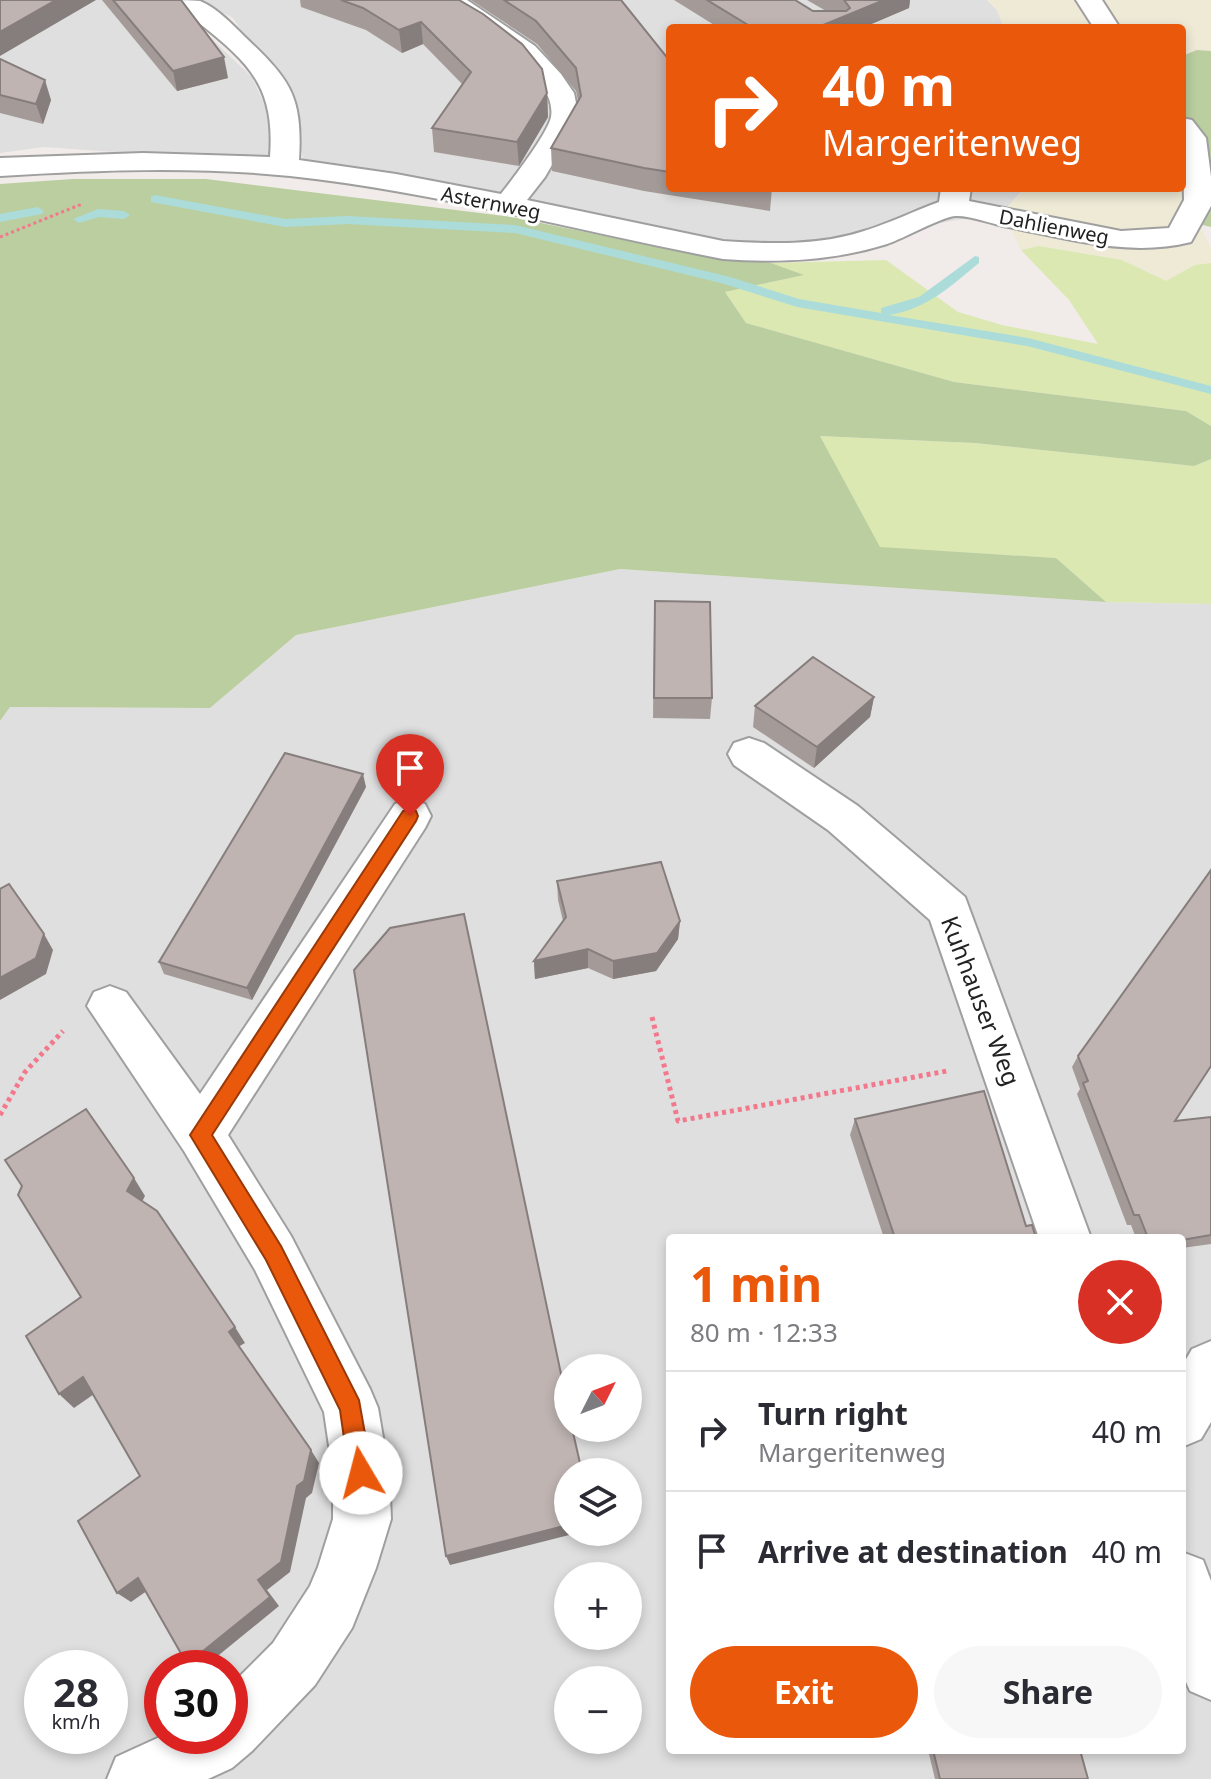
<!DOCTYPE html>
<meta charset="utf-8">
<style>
body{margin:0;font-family:"Noto Sans",sans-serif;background:#f7f7f7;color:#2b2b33;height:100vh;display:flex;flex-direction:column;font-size:30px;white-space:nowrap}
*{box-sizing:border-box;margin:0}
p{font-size:26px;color:#7c7c81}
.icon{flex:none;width:44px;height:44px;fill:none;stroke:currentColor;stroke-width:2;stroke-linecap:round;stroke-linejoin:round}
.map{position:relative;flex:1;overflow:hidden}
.panel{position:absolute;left:666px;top:1234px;width:520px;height:520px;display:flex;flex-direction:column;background:#fff;border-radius:8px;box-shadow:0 4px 12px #0003}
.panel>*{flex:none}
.top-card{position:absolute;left:666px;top:24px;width:520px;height:168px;border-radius:8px;box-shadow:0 4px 12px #0003;background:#ea580c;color:#fff;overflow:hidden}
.needle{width:52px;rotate:48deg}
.buttons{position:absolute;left:554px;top:1354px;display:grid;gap:16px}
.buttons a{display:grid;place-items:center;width:88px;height:88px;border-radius:50%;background:#fff;box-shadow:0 4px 12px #0003;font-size:40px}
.speed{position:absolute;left:24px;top:1650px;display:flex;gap:16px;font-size:40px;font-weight:700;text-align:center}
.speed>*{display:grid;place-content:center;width:104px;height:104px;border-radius:50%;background:#fff;box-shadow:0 4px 12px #0003;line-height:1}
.speed small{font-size:20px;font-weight:400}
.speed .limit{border:12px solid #d22;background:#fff;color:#111}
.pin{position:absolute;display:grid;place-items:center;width:68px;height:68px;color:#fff;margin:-82px -34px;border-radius:50% 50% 50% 0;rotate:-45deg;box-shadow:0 0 8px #0007}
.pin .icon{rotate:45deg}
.me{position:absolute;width:88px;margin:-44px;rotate:352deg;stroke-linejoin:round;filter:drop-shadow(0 0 6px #0008)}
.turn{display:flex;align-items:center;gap:28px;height:168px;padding:0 24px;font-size:36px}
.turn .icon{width:104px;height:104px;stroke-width:2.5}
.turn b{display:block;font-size:56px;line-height:68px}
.round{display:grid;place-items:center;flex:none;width:84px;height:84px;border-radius:42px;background:#f7f7f7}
.overview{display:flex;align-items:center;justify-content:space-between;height:136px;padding:0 24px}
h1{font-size:48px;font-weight:700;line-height:60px;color:#ea580c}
.primary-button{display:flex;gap:16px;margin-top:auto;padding:16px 24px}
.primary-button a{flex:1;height:92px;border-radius:48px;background:#ea580c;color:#fff;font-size:32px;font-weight:700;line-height:92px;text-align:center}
.primary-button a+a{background:#f7f7f7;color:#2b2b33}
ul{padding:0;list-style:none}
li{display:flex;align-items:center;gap:24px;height:120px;padding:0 24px;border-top:2px solid #e1e1e2}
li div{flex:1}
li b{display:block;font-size:30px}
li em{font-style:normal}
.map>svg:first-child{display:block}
.residential{fill:#dfdfdf;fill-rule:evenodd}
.farmland{fill:#eeead6}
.grass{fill:#dbe8b2}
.forest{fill:#bacea0}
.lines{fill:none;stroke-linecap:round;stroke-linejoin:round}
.stream{fill:#acdcda;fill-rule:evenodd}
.minor-casing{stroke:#9f9f9f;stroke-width:4}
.path-far1{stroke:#f3788c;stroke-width:3;stroke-dasharray:3 3;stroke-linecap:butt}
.path{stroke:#f3788c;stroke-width:5;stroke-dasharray:4 4;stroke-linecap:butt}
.minor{fill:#fff;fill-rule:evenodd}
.wall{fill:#a49b99}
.shaded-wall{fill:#867e7d}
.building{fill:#bfb4b2;stroke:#867e7d;stroke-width:2}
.route{fill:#ea580c;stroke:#983908;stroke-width:2}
.labels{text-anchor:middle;stroke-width:6;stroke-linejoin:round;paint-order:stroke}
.far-street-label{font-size:20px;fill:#222;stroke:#fff}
.street-label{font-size:24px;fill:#222;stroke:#fff}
</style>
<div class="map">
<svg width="1211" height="1779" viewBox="0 0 1211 1779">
<rect width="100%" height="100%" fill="#f1ece9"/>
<g class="residential">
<path d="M0 0H151L179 8 252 77 270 117 272 163 44 147 0 153Z"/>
<path d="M197 0H987L997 10 1004 28H670V188H1024L1003 212 842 240 742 245 303 159 295 115 233 18Z"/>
<path d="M620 569 1106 602 1211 604V1779H0V721L10 707 210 708 296 635ZM670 1238H1182V1750H670ZM568 1368H628V1428H568ZM568 1472H628V1532H568ZM568 1576H628V1636H568ZM42 1668H110V1736H42ZM162 1668H230V1736H162ZM568 1680H628V1740H568Z"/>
</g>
<g class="farmland">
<path d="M987 0H1211V51L1197 50 1182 56V28H1004L997 10Z"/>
<path d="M1182 141 1193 157 1199 223 1211 248V263L1195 265 1166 282 1122 260 1039 246 1021 250 1003 212 1024 188H1182Z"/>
</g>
<g class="grass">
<path d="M1039 246 1122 260 1166 281 1195 265 1211 263V426L1186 411 954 382 746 323 725 292 803 275 771 263 886 260 958 312 1002 325 1098 344 1069 300 1021 250Z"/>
<path d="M820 436 975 443 1194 466 1211 459V604L1106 602 1056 558 880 548Z"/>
</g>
<g class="forest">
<path d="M1197 50 1211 51V227L1199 224 1193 157 1182 141V56Z"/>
<path d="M73 179H206L512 217 707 257 771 263 804 275 725 292 746 323 954 382 1186 411 1211 426V459L1194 466 975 443 820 436 880 547 1056 558 1106 602 620 569 296 635 210 708 10 707 0 721V184Z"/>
</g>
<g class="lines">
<g class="stream">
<path d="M155 195 285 219 347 216 515 225 730 277 799 299 881 313V308L919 297 975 256 979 257V263C951 286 927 309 889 315L1028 338 1211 386V394L1027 346 797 307 721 283 515 233 347 224 285 227 151 202V196Z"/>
<path d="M38 207 44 211 42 214 0 222V214Z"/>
<path d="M98 209 124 211 130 215 124 219 99 217 79 223 73 219Z"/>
</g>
<defs>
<g id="minor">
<path d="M163 0C174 0 190 0 200 1 217 8 232 24 244 36 289 79 303 94 299 160L396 174 501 194C512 180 548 133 551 117 557 82 500 43 475 27 462 18 442 12 434 0H467L535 46 561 74 574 93 579 118 545 177 527 200 723 241C770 244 819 246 864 231 890 223 914 211 939 202L941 188H971L969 201 1121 231 1169 228 1184 200 1182 118 1192 120 1206 138 1211 177V206L1191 242C1128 258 1065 238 1003 226 989 223 969 215 955 216 939 218 905 238 887 244 833 261 779 263 723 259 578 231 437 192 290 176 194 166 96 170 0 176V158L143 153 270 157C275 88 251 64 199 23 188 15 171 11 163 0Z"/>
<path d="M1076 0H1102L1120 28H1094Z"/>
<path d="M749 738 764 743 858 806 965 897 1091 1238H1039L930 920 828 830 734 765 728 754 734 743Z"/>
<path d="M410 799 425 804 431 816 425 828 228 1135 291 1236 370 1389 378 1408 389 1473 391 1519 376 1568 352 1628 315 1685 252 1751 232 1768 208 1779H107L116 1757 162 1736H230V1686L273 1643 310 1586 318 1567 333 1519V1473L324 1412 255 1270 184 1151 87 1006 94 992 110 986 126 992 200 1094 395 804Z"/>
<path d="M1211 1341V1422L1201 1439 1182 1447V1366L1192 1349Z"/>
<path d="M1182 1552 1203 1560 1211 1581V1700L1190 1691 1182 1673Z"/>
</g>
</defs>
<use href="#minor" class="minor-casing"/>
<path class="path-far1" d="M0 237 82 204"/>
<g class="path">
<path d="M652 1017 678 1121 947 1071"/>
<path d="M0 1115 25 1072 63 1031"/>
</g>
<use href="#minor" class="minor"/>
</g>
<g class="wall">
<path d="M102 0H181L228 78 177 91Z"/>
<path d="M300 0H459L547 93 548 117 519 166 434 152 432 128 463 85 423 44 402 53 366 30 301 7Z"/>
<path d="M471 0H621L670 61V188H772L770 211 644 191 552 171 551 148 578 101 576 91 537 44Z"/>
<path d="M674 0H795L813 11H826L807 0H910L909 8 862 28H719Z"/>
<path d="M0 59 51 100 43 124 0 113Z"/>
<path d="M654 622 712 698 710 719 653 718Z"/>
<path d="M874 697 870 717 814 768 753 727 755 706Z"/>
<path d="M366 787 252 1000 164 974 159 962Z"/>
<path d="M557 881 680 921 678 939 656 971 613 979 588 968 535 979 534 961 563 921 558 900Z"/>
<path d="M1078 1056 1175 1121 1211 1117V1244L1182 1248V1238H1136L1131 1225H1127L1077 1094 1080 1089 1072 1067Z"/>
<path d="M855 1119 1026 1226 1036 1238H884L850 1135Z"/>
<path d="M928 1750H1080L1088 1779H935Z"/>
</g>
<g class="shaded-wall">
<path d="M56 0H96L0 56V32Z"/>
<path d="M884 0H910L909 8 862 28H816Z"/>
<path d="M421 22 423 44 402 53 399 30Z"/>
<path d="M224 57 228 78 177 91 173 71Z"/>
<path d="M45 80 51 100 43 124 36 104Z"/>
<path d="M547 93 548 117 519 166 517 142Z"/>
<path d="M874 697 870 717 814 768 817 747Z"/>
<path d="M363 774 366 787 252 1000 247 988Z"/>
<path d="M680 921 678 939 656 971 613 979V961Z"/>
<path d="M44 934 53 950 46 974 0 1000V978Z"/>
<path d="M588 949V968L535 979 534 961Z"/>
<path d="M134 1178 145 1196 138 1209 127 1191Z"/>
<path d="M235 1327 245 1343 238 1347 229 1332Z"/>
<path d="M83 1377 97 1392 74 1408 59 1394Z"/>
<path d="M311 1450 319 1463 312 1493 306 1498 290 1572 267 1590 279 1606 203 1668H194L187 1664 258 1580 297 1486Z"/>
<path d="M568 1525V1532H581L450 1565 446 1556Z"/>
<path d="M138 1578 151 1588 131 1602 117 1593Z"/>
</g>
<g class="building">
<path d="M0 0H56L0 32Z"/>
<path d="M113 0H181L224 57 173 71Z"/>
<path d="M341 0H459L483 14 522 44 542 69 547 93 517 142 432 128 471 72 421 22 399 30 363 8Z"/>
<path d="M504 0H621L670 61V172L644 168 551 148 581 96 576 68 536 21Z"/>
<path d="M707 0H795L813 11H846L850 8 844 0H884L816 28H753Z"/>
<path d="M0 59 45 80 36 104 0 95Z"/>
<path d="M655 601 710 602 712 698H654Z"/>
<path d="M813 657 874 697 817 747 755 706Z"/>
<path d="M285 753 363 774 247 988 159 962Z"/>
<path d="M661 862 680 921 657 953 613 961 588 949 534 961 566 917 557 881Z"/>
<path d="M1211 870V1066L1175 1121 1211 1117V1235L1182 1240V1238H1148L1139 1215H1134L1083 1083 1088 1081 1078 1056Z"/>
<path d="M9 884 44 934 36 958 0 978V889Z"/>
<path d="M464 914 568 1407V1428H572L582 1472H568V1525L446 1556 354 970 390 928Z"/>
<path d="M984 1091 1026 1226 1032 1225 1036 1238H895L855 1119Z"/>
<path d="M86 1109 134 1178 127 1191 157 1211 235 1327 229 1332 311 1450 304 1481 297 1486 281 1562 258 1580 270 1597 187 1664 138 1578 117 1593 78 1521 140 1476 83 1377 59 1394 26 1336 81 1297 18 1195 22 1186 5 1160Z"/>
<path d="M933 1750H1080L1088 1779H940Z"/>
</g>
<path class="route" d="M410 809 416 811 418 816 416 821 212 1135 281 1246 359 1400 372 1473 369 1481 361 1485 353 1481 349 1473 340 1410 266 1260 190 1135 403 811Z"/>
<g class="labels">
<g class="far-street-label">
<text transform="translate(491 203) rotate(11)" y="7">Asternweg</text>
<text transform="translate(1054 227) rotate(11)" y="7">Dahlienweg</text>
</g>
<g class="street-label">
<text transform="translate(980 1001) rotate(69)" y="8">Kuhhauser Weg</text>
</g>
</g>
</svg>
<div class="buttons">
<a><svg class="needle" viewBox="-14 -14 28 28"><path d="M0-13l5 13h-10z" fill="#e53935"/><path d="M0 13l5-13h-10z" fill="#7c7c81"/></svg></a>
<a><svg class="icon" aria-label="layers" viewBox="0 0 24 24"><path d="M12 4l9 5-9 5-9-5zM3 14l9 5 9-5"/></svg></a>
<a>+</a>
<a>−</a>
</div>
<div class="speed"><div>28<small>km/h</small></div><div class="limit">30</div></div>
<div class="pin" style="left:410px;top:816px;background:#d93025"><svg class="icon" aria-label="arrive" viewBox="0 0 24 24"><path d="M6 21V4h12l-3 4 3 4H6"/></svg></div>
<svg class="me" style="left:361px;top:1473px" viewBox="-20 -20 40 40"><circle r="19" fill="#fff"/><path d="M0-13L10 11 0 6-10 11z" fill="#ea580c"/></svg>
<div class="top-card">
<div class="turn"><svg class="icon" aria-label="right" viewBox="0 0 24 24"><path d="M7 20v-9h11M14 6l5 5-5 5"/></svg><div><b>40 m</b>Margeritenweg</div></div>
</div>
<section class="panel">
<div class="overview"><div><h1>1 min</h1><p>80 m · 12:33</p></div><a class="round" style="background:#d93025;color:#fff"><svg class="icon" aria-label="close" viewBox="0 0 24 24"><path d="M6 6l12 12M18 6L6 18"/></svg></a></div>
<ul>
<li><svg class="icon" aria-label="right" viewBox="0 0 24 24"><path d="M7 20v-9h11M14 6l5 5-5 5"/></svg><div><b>Turn right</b><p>Margeritenweg</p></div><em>40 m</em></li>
<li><svg class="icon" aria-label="arrive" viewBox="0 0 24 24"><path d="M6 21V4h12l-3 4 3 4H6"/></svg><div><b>Arrive at destination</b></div><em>40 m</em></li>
</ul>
<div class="primary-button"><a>Exit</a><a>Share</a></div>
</section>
</div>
